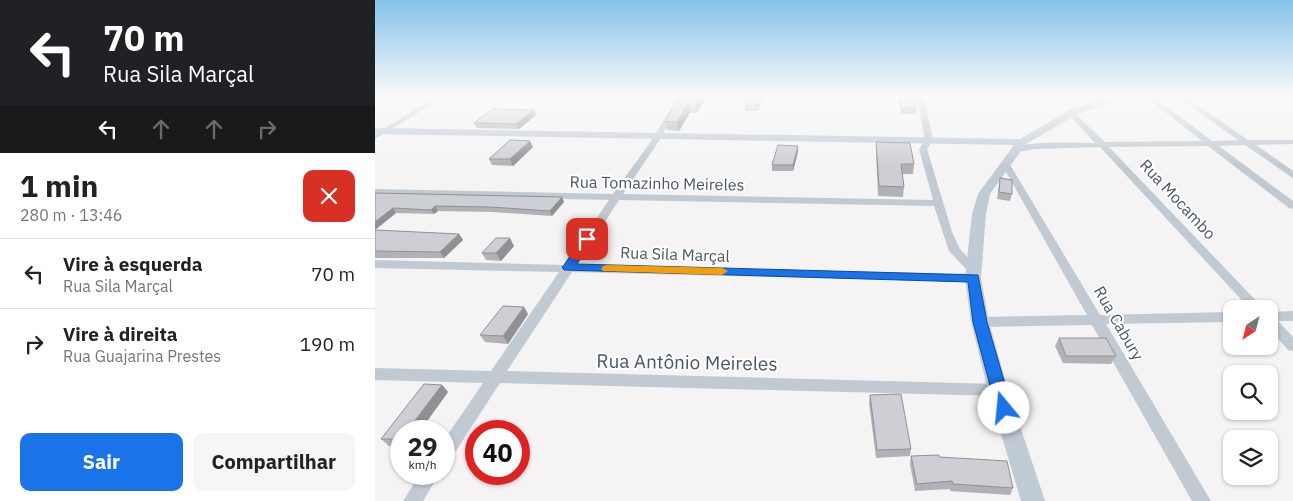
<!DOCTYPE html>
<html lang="pt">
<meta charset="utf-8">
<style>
body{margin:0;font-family:"IBM Plex Sans",sans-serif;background:#f6f6f6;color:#222;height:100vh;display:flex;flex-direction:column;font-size:19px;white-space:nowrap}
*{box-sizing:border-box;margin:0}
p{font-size:16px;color:#767676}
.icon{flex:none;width:28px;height:28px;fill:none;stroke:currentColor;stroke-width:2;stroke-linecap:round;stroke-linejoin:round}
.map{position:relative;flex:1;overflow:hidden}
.details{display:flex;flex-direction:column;background:#fff;width:375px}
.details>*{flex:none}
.guide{background:#202124;color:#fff;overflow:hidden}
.needle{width:32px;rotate:216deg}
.fabs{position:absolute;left:848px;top:300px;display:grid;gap:10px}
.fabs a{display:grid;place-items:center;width:55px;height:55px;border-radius:10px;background:#fff;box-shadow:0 1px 4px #0004;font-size:25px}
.speed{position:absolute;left:15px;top:420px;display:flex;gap:10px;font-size:25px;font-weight:700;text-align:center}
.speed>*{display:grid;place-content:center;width:65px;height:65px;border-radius:50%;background:#fff;box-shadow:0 1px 4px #0004;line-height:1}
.speed small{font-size:12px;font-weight:400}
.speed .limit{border:8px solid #d22;background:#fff;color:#111}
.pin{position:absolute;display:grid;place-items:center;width:42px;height:42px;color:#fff;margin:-21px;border-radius:10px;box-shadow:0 2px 8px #0006}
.me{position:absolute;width:55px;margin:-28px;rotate:343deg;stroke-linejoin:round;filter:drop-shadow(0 0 4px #0008)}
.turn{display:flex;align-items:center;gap:18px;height:105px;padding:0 20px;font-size:22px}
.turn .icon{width:65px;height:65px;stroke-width:2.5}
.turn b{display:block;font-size:35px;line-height:42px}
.lanes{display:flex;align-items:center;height:48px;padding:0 20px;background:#0003;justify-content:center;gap:25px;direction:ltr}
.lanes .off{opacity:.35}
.round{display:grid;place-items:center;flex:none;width:52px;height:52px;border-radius:10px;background:#f6f6f6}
.head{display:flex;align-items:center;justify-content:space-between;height:85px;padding:0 20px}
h1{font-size:30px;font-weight:700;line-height:38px}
.button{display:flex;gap:10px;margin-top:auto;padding:10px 20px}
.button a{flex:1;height:58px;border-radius:10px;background:#1a73e8;color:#fff;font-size:20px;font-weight:700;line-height:58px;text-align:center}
.button a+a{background:#f6f6f6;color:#222}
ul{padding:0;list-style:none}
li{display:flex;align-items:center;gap:15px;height:70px;padding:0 20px;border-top:1px solid #e0e0e0}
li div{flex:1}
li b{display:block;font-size:19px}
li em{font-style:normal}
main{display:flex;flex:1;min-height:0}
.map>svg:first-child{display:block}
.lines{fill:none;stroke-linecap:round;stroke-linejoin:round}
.street{fill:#c1cad2;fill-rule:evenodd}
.secondary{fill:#c1cbd6;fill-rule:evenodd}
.wall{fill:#b0b2b7}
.shaded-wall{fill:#909195}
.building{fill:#cdcfd5;stroke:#909195}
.route{fill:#1a73e8;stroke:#114b97}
.slow{fill:#f59e0b}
.labels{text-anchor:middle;stroke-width:4;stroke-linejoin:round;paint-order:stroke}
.street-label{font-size:16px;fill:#4a5661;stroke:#fff}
.near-street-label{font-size:19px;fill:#4a5661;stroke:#fff}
</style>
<main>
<section class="details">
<div class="guide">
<div class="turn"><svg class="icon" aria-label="left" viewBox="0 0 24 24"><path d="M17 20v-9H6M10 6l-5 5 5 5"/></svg><div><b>70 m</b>Rua Sila Marçal</div></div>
<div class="lanes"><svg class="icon" aria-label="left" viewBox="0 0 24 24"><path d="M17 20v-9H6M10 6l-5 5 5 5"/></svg><svg class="icon off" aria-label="ahead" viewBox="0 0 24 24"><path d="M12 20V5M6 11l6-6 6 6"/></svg><svg class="icon off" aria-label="ahead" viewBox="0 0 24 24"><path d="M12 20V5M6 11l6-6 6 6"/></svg><svg class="icon off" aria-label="right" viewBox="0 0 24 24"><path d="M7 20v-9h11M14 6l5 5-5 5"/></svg></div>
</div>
<div class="head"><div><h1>1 min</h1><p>280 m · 13:46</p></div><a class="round" style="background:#d93025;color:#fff"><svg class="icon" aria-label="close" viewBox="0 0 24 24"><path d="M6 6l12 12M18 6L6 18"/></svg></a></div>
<ul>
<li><svg class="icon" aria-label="left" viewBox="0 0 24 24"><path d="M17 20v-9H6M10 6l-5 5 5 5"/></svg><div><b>Vire à esquerda</b><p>Rua Sila Marçal</p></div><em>70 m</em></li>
<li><svg class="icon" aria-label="right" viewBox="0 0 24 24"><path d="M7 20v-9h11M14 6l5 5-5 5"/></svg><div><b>Vire à direita</b><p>Rua Guajarina Prestes</p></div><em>190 m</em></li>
</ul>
<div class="button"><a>Sair</a><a>Compartilhar</a></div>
</section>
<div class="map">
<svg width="918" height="501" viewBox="0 0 918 501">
<rect width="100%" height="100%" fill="#f5f3f3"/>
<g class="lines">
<g class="street">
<path d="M61 97H69L0 139V134Z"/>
<path d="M303 97H310L282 144 248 194 558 200 544 149 550 140 542 97H549L558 140 552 149 577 232 585 249 604 269 602 272H594L574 251 559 206 244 200 202 265 598 274 604 278 598 282 197 272 132 371 623 384 628 385 631 390 628 395 623 396 125 383 75 460 69 462V440L108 383 0 380V368L116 371 184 272 0 268V260L190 265 234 200 0 195V189L238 194 274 144Z"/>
<path d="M771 97H779L837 141 863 140 803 97H811L873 140H918V144L881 145 918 171V178L870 145 844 146 918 201V209L914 208 833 146 734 147 889 309H875L725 147 660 149 642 152 638 149C650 140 703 143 720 143L694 115V111H697L730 142 827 141Z"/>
<path d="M630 160 634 163 725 315 856 312V322L731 324 836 501H817L717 325 605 327 600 325 598 322 600 319 605 317 712 315 626 163Z"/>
<path d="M918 311V321H903L918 337V351L913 350 894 328V312Z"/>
<path d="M45 474H64L48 501H28Z"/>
</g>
<path class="secondary" d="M733 97H748L701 115 651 144 615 194 611 214 606 278 614 322 633 390 670 501H646L613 390 596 322 590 278 597 214 603 194 639 145 0 134V128L645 139 693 111Z"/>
</g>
<g class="wall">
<path d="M305 97H331L322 113H315L304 131 292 130 290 121Z"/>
<path d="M525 97 541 108V114H526L524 102Z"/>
<path d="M387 98 383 111H370V105Z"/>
<path d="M161 115 144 129 102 128 99 123Z"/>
<path d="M501 142 539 164 538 174H527L529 187 528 197 503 196 501 151Z"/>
<path d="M423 146V152L418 171H397V165Z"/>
<path d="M158 147 138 166 117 165 114 159Z"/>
<path d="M625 178 637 194 635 201 622 199Z"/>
<path d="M0 193 189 202 177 216 117 212 63 211 59 214 21 213 0 230 84 234 88 240 69 258H0Z"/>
<path d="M139 246 126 261 111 260 107 253Z"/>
<path d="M153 314 133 344 110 342 105 335Z"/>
<path d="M684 338 741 356 736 364 688 363 680 346Z"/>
<path d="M67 385 73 392 45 431H26V446H14L6 439Z"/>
<path d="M495 395 536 449 535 456 501 458 494 403Z"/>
<path d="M536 456 564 457 638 488 635 495 575 491V489L540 491 535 464Z"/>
</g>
<g class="shaded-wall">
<path d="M325 97H331L322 113 321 104Z"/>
<path d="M385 97H387V98L383 111V105Z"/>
<path d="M313 104 315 113 304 131 302 122Z"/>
<path d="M159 110 161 115 144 129 141 124Z"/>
<path d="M155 141 158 147 138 166 135 159Z"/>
<path d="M423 146V152L418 171V165Z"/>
<path d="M187 197 189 202 177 216 175 211Z"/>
<path d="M60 206 63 211 59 214 56 210Z"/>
<path d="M18 208 21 213 0 230V222Z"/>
<path d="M84 234 88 240 69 258 65 252Z"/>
<path d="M135 238 139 246 126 261 121 253Z"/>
<path d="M149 307 153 314 133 344 128 336Z"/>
<path d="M67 385 73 392 45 431H32Z"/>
</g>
<g class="building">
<path d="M305 97H325L321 104H313L302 122 290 121Z"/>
<path d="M372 97H385L383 105H370Z"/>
<path d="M525 97H539L541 108H526Z"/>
<path d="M118 109 159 110 141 124 99 123Z"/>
<path d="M135 140 155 141 135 159H114Z"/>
<path d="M501 142 535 143 539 164H526L529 187 504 186Z"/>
<path d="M403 145 423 146 418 165H397Z"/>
<path d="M625 178 637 180V194L624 192Z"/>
<path d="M0 193 187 197 175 211 115 207 60 206 56 210 18 208 0 222Z"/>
<path d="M0 230 84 234 65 252 0 251Z"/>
<path d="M121 238H135L121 253H107Z"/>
<path d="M128 306 149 307 128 336 105 335Z"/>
<path d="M684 338H731L741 356H691Z"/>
<path d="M49 384 67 385 32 431H26V439H6Z"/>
<path d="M526 394 536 449 502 450 495 395Z"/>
<path d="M564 455V457L632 461 638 488 578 484 577 481 542 484 536 456Z"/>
</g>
<linearGradient id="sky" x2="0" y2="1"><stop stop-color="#85c3ea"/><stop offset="0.58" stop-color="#fafafa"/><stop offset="1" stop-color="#fafafa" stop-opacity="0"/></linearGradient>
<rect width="918" height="167" fill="url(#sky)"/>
<path class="route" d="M212 236 218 239 202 264 603 275 612 322 637 408 635 413 629 415 624 413 621 408 598 322 593 282 189 270 187 267 189 265 208 237Z"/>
<path class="slow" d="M232 265 347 268 353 271 347 275 228 271 226 269 228 266Z"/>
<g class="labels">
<g class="street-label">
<text transform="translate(282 183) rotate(1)" y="6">Rua Tomazinho Meireles</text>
<text transform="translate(803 199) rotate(47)" y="6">Rua Mocambo</text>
<text transform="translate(300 254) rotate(2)" y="6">Rua Sila Marçal</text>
<text transform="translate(744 323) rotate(60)" y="6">Rua Cabury</text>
</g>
<g class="near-street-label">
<text transform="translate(312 362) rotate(1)" y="7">Rua Antônio Meireles</text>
</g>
</g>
</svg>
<div class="fabs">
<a><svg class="needle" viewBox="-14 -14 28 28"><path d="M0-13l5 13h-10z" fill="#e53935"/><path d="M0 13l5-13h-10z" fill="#767676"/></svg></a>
<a><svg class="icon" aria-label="search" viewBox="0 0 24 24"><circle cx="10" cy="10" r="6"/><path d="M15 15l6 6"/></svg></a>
<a><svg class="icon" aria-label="layers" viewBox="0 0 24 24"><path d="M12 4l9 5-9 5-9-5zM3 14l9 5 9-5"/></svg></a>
</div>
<div class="speed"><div>29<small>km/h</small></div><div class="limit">40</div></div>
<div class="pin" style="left:212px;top:239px;background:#d93025"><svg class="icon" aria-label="arrive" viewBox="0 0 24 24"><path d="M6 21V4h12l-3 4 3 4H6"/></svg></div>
<svg class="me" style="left:629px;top:408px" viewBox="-20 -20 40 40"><circle r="19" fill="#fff"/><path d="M0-13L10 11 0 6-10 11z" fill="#1a73e8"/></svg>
</div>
</main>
